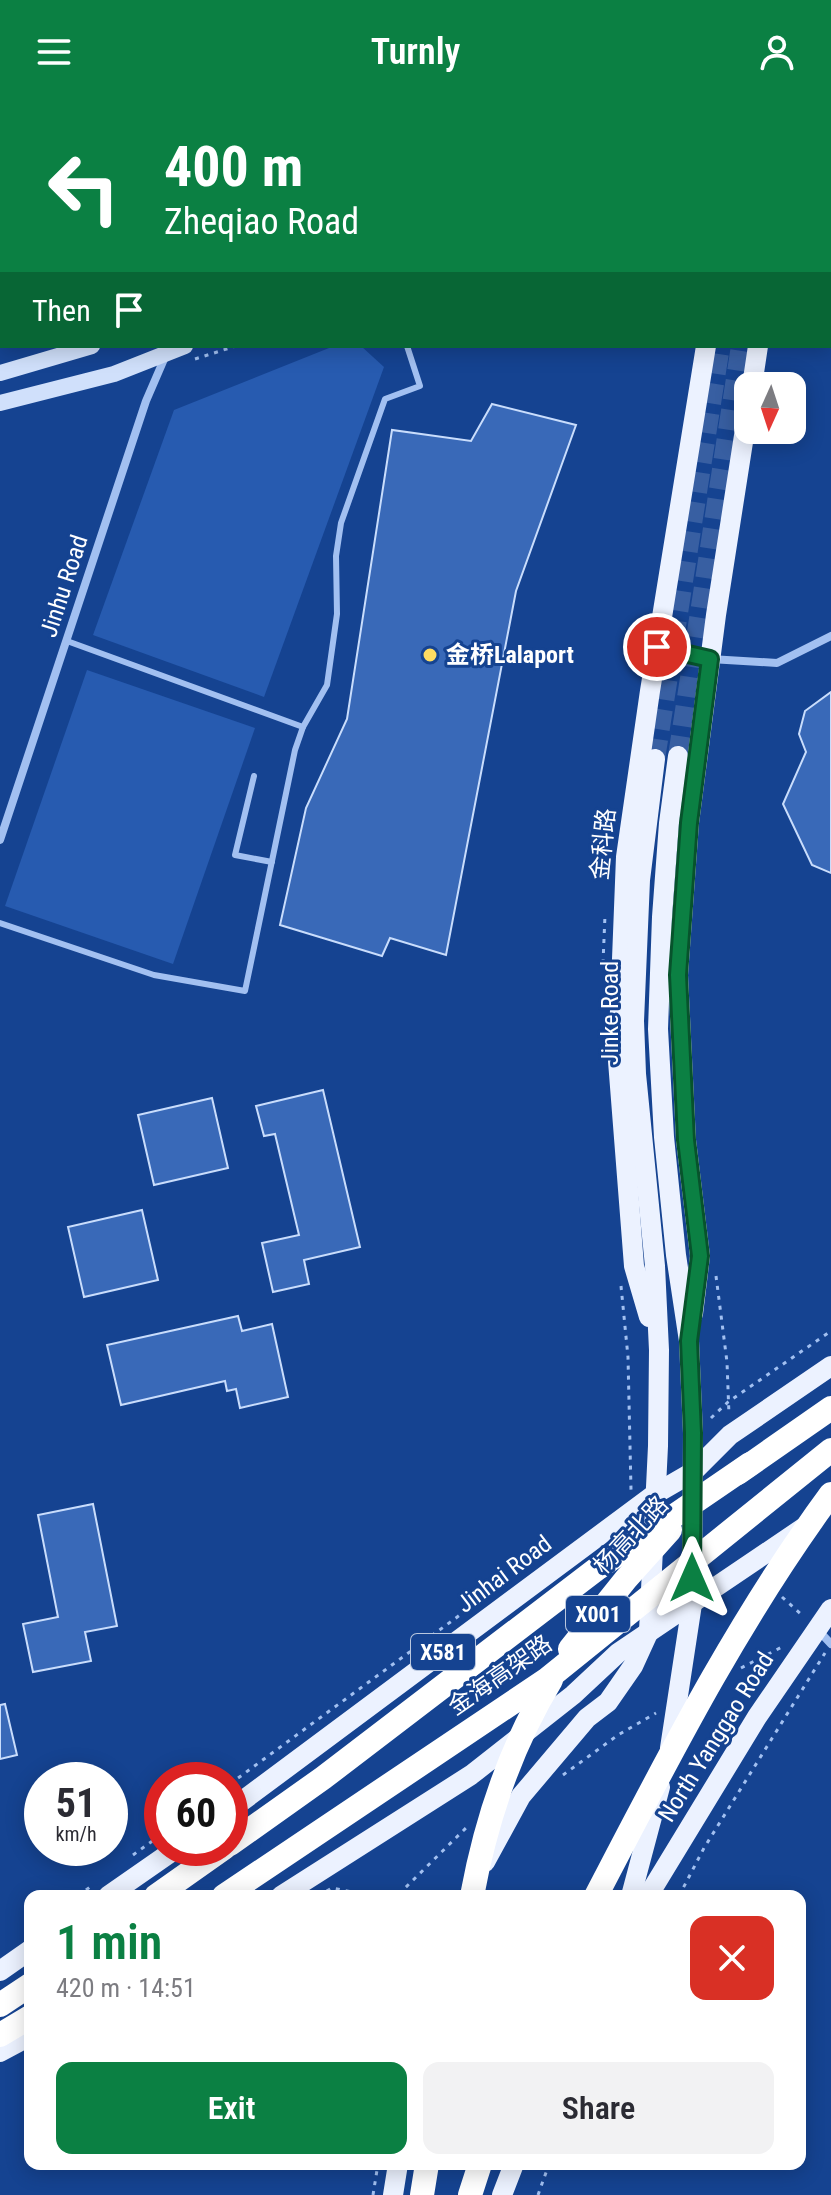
<!DOCTYPE html>
<meta charset="utf-8">
<style>
body{margin:0;font-family:"Roboto Condensed","Noto Sans SC",sans-serif;background:#f2f2f3;color:#2b2b33;height:100vh;display:flex;flex-direction:column;font-size:30px;white-space:nowrap}
*{box-sizing:border-box;margin:0}
p{font-size:26px;color:#7c7c81}
.icon{flex:none;width:44px;height:44px;fill:none;stroke:currentColor;stroke-width:2;stroke-linecap:round;stroke-linejoin:round}
.map{position:relative;flex:1;overflow:hidden}
.panel{position:absolute;left:24px;top:1786px;width:782px;height:280px;display:flex;flex-direction:column;background:#fff;border-radius:16px;box-shadow:0 4px 20px #0003}
.panel>*{flex:none}
.hud{position:absolute;left:0px;top:0px;width:832px;height:244px;box-shadow:0 4px 20px #0003;background:#0b8043;color:#fff;overflow:hidden}
.needle{width:52px;rotate:183deg}
.controls{position:absolute;left:734px;top:268px;display:grid;gap:16px}
.controls a{display:grid;place-items:center;width:72px;height:72px;border-radius:16px;background:#fff;box-shadow:0 4px 20px #0003;font-size:40px}
.speed{position:absolute;left:24px;top:1658px;display:flex;gap:16px;font-size:40px;font-weight:700;text-align:center}
.speed>*{display:grid;place-content:center;width:104px;height:104px;border-radius:50%;background:#fff;box-shadow:0 4px 20px #0003;line-height:1}
.speed small{font-size:20px;font-weight:400}
.speed .limit{border:12px solid #d22;background:#fff;color:#111}
.pin{position:absolute;display:grid;place-items:center;width:68px;height:68px;color:#fff;margin:-34px;border:4px solid #fff;border-radius:50%;box-shadow:0 2px 8px #0007}
.me{position:absolute;width:88px;margin:-44px;rotate:0deg;stroke-linejoin:round;filter:drop-shadow(0 0 6px #0008)}
.turn{display:flex;align-items:center;gap:28px;height:168px;padding:0 32px;font-size:36px}
.turn .icon{width:104px;height:104px;stroke-width:2.5}
.turn b{display:block;font-size:56px;line-height:68px}
.then{display:flex;align-items:center;height:76px;padding:0 32px;background:#0003;gap:16px;font-size:30px}
.round{display:grid;place-items:center;flex:none;width:84px;height:84px;border-radius:16px;background:#f2f2f3}
.headline{display:flex;align-items:center;justify-content:space-between;height:136px;padding:0 32px}
h1{font-size:48px;font-weight:600;line-height:60px;color:#0b8043}
.button{display:flex;gap:16px;margin-top:auto;padding:16px 32px}
.button a{flex:1;height:92px;border-radius:16px;background:#0b8043;color:#fff;font-size:32px;font-weight:600;line-height:92px;text-align:center}
.button a+a{background:#f2f2f3;color:#2b2b33}
header{display:flex;justify-content:space-between;align-items:center;height:104px;padding:0 32px;background:#0b8043;color:#fff;font-size:36px;font-weight:600}
.map>svg:first-child{display:block}
.green{fill:#275bb0}
.building{fill:#3969b8;stroke:#c9ddfc;stroke-width:2}
.lines{fill:none;stroke-linecap:round;stroke-linejoin:round}
.primary-tunnel{stroke:#385fa2;stroke-width:20;stroke-dasharray:20 10;stroke-linecap:butt}
.path{stroke:#a2c0f1;stroke-width:3;stroke-dasharray:4 6;stroke-linecap:butt}
.lane{stroke:#a2c0f1;stroke-width:6}
.street{stroke:#a2c0f1;stroke-width:8}
.secondary{stroke:#d0e0fb;stroke-width:16}
.primary{stroke:#ecf2ff;stroke-width:20}
.highway{stroke:#fff;stroke-width:24}
.highway-bridge{stroke:#fff;stroke-width:24}
.route-casing{stroke:#07532c;stroke-width:20}
.route{stroke:#0b8043;stroke-width:14}
.poi-dot{fill:#ffdc62;stroke:#154391;stroke-width:3}
.labels{text-anchor:middle;stroke-width:6;stroke-linejoin:round;paint-order:stroke}
.shield{fill:#154391;stroke:#b9c7de;stroke-width:2}
.shield-label{font-size:22px;font-weight:bold;fill:#fff}
.street-label{font-size:24px;fill:#fff;stroke:#154391}
.poi-label{font-size:24px;font-weight:bold;fill:#fff;stroke:#154391;text-anchor:start}
</style>
<header><svg class="icon" aria-label="menu" viewBox="0 0 24 24"><path d="M4 6h16M4 12h16M4 18h16"/></svg>Turnly<svg class="icon" aria-label="person" viewBox="0 0 24 24"><circle cx="12" cy="8" r="4"/><path d="M4 21q1-7 8-7t8 7"/></svg></header>
<div class="map">
<svg width="831" height="2091" viewBox="0 0 831 2091">
<rect width="100%" height="100%" fill="#154391"/>
<g class="green">
<path d="M334 242H361L384 263 264 593 93 531 174 306Z"/>
<path d="M87 566 255 624 173 860 5 802Z"/>
</g>
<g class="building">
<path d="M492 300 576 321 516 487 446 851 390 834 382 852 280 821 306 704 347 615 392 326 471 337Z"/>
<path d="M831 588V769L812 761 783 700 806 648 799 630 805 607Z"/>
<path d="M323 986 360 1143 304 1156 309 1180 273 1188 262 1139 299 1131 275 1030 264 1032 256 1002Z"/>
<path d="M212 994 228 1064 154 1081 138 1011Z"/>
<path d="M142 1106 158 1176 84 1193 68 1123Z"/>
<path d="M238 1212 242 1227 272 1220 288 1293 240 1304 236 1285 227 1287 225 1277 121 1301 107 1241Z"/>
<path d="M93 1400 117 1522 85 1528 91 1557 33 1568 23 1520 58 1513 38 1411Z"/>
<path d="M5 1600 17 1651 0 1655V1601Z"/>
</g>
<g class="lines">
<g class="primary-tunnel">
<path d="M757 2 758 0"/>
<path d="M779 2 780 0"/>
<path d="M678 652 741 242"/>
<path d="M655 655 720 242"/>
</g>
<g class="path">
<path d="M730 2V0"/>
<path d="M804 2 810 0"/>
<path d="M817 2V0"/>
<path d="M830 56H831"/>
<path d="M195 255 236 242"/>
<path d="M603 859 605 811"/>
<path d="M716 1172 727 1258 729 1311"/>
<path d="M621 1182 628 1253 631 1386"/>
<path d="M711 1314 728 1298 831 1227"/>
<path d="M782 1493 803 1512"/>
<path d="M741 1564 784 1542"/>
<path d="M563 1671 618 1631 656 1609"/>
<path d="M230 1680 479 1497"/>
<path d="M133 1751 162 1730"/>
<path d="M78 1792 94 1780"/>
<path d="M318 1792 332 1784 372 1792"/>
<path d="M402 1792 404 1785 469 1721"/>
<path d="M679 1792 704 1744 825 1549"/>
<path d="M373 2091 378 2060"/>
<path d="M538 2091 549 2060"/>
</g>
<g class="lane">
<path d="M303 623 327 581 337 510 336 452 341 419 385 295 420 282 407 242"/>
<path d="M254 672 235 751 272 758"/>
<path d="M0 819 154 871 245 887 295 646 303 623 67 537"/>
</g>
<g class="street">
<path d="M254 2 255 0"/>
<path d="M658 544 710 555 777 559 831 532"/>
<path d="M0 736 146 297 165 253"/>
<path d="M818 1526 831 1540"/>
</g>
<g class="secondary">
<path d="M830 13H831"/>
<path d="M830 35H831"/>
<path d="M0 269 92 242"/>
<path d="M0 299 114 270 185 242"/>
</g>
<g class="primary">
<path d="M752 282 758 242"/>
<path d="M693 1210 700 1152 686 1036 678 871 689 719 716 511 748 306"/>
<path d="M649 1213 634 1162 618 957 626 753 650 587 706 242"/>
<path d="M670 1644 692 1500 693 1329 689 1237 676 1151 664 1033 658 925 662 813 669 719 678 652"/>
<path d="M230 1706 655 1390 693 1368 730 1331 831 1262"/>
<path d="M485 1758 521 1692 587 1614 608 1598 633 1562 649 1527 658 1342 659 1246 655 1162 636 970 634 917 640 776 655 655"/>
<path d="M108 1792 177 1744"/>
<path d="M281 1792 471 1671 573 1591 618 1549 803 1424"/>
<path d="M631 1792 660 1683"/>
<path d="M648 1792 757 1613 831 1505"/>
<path d="M0 1867 30 1846"/>
<path d="M0 1948 30 1932"/>
<path d="M393 2091 398 2060"/>
<path d="M502 2091 514 2060"/>
</g>
<g class="highway">
<path d="M156 1792 224 1744"/>
<path d="M0 1901 30 1881"/>
<path d="M0 1931 30 1913"/>
<path d="M422 2091 427 2060"/>
<path d="M470 2091 480 2060"/>
</g>
<g class="highway-bridge">
<path d="M738 1369 831 1304"/>
<path d="M570 1545 626 1475 670 1426"/>
<path d="M230 1740 323 1674 598 1464 750 1360"/>
<path d="M224 1792 546 1576 831 1346"/>
<path d="M472 1792C486 1716 511 1642 551 1576"/>
<path d="M596 1792C668 1654 738 1516 831 1390"/>
</g>
</g>
<g class="lines">
<defs>
<path id="route" d="M657 543 710 555 689 719 678 871 686 1036 700 1152 689 1237 693 1329 692 1474"/>
</defs>
<use href="#route" class="route-casing"/>
<use href="#route" class="route"/>
</g>
<circle class="poi-dot" cx="430" cy="551" r="8"/>
<g class="labels">
<g class="shield">
<rect x="566" y="1492" width="64" height="36" rx="6"/>
<rect x="411" y="1530" width="64" height="36" rx="6"/>
</g>
<g class="shield-label">
<text x="598" y="1518">X001</text>
<text x="443" y="1556">X581</text>
</g>
<g class="street-label">
<text transform="translate(64 482) rotate(-72)" y="8">Jinhu Road</text>
<text transform="translate(603 740) rotate(-84)" y="8">金科路</text>
<text transform="translate(610 909) rotate(-90)" y="8">Jinke Road</text>
<text transform="translate(631 1431) rotate(-47)" y="8">杨高北路</text>
<text transform="translate(504 1470) rotate(-37)" y="8">Jinhai Road</text>
<text transform="translate(500 1571) rotate(-35)" y="8">金海高架路</text>
<text transform="translate(716 1633) rotate(-58)" y="8">North Yanggao Road</text>
</g>
<g class="poi-label">
<text x="446" y="559">金桥Lalaport</text>
</g>
</g>
</svg>
<div class="controls">
<a><svg class="needle" viewBox="-14 -14 28 28"><path d="M0-13l5 13h-10z" fill="#e53935"/><path d="M0 13l5-13h-10z" fill="#7c7c81"/></svg></a>
</div>
<div class="speed"><div>51<small>km/h</small></div><div class="limit">60</div></div>
<div class="pin" style="left:657px;top:543px;background:#d93025"><svg class="icon" aria-label="arrive" viewBox="0 0 24 24"><path d="M6 21V4h12l-3 4 3 4H6"/></svg></div>
<svg class="me" style="left:692px;top:1474px" viewBox="-20 -20 40 40"><path d="M0-17L14 15 0 8-14 15z" fill="#0b8043" stroke="#fff" stroke-width="4"/></svg>
<div class="hud">
<div class="turn"><svg class="icon" aria-label="left" viewBox="0 0 24 24"><path d="M17 20v-9H6M10 6l-5 5 5 5"/></svg><div><b>400 m</b>Zheqiao Road</div></div>
<div class="then">Then<svg class="icon" aria-label="arrive" viewBox="0 0 24 24"><path d="M6 21V4h12l-3 4 3 4H6"/></svg></div>
</div>
<section class="panel">
<div class="headline"><div><h1>1 min</h1><p>420 m · 14:51</p></div><a class="round" style="background:#d93025;color:#fff"><svg class="icon" aria-label="close" viewBox="0 0 24 24"><path d="M6 6l12 12M18 6L6 18"/></svg></a></div>
<div class="button"><a>Exit</a><a>Share</a></div>
</section>
</div>
